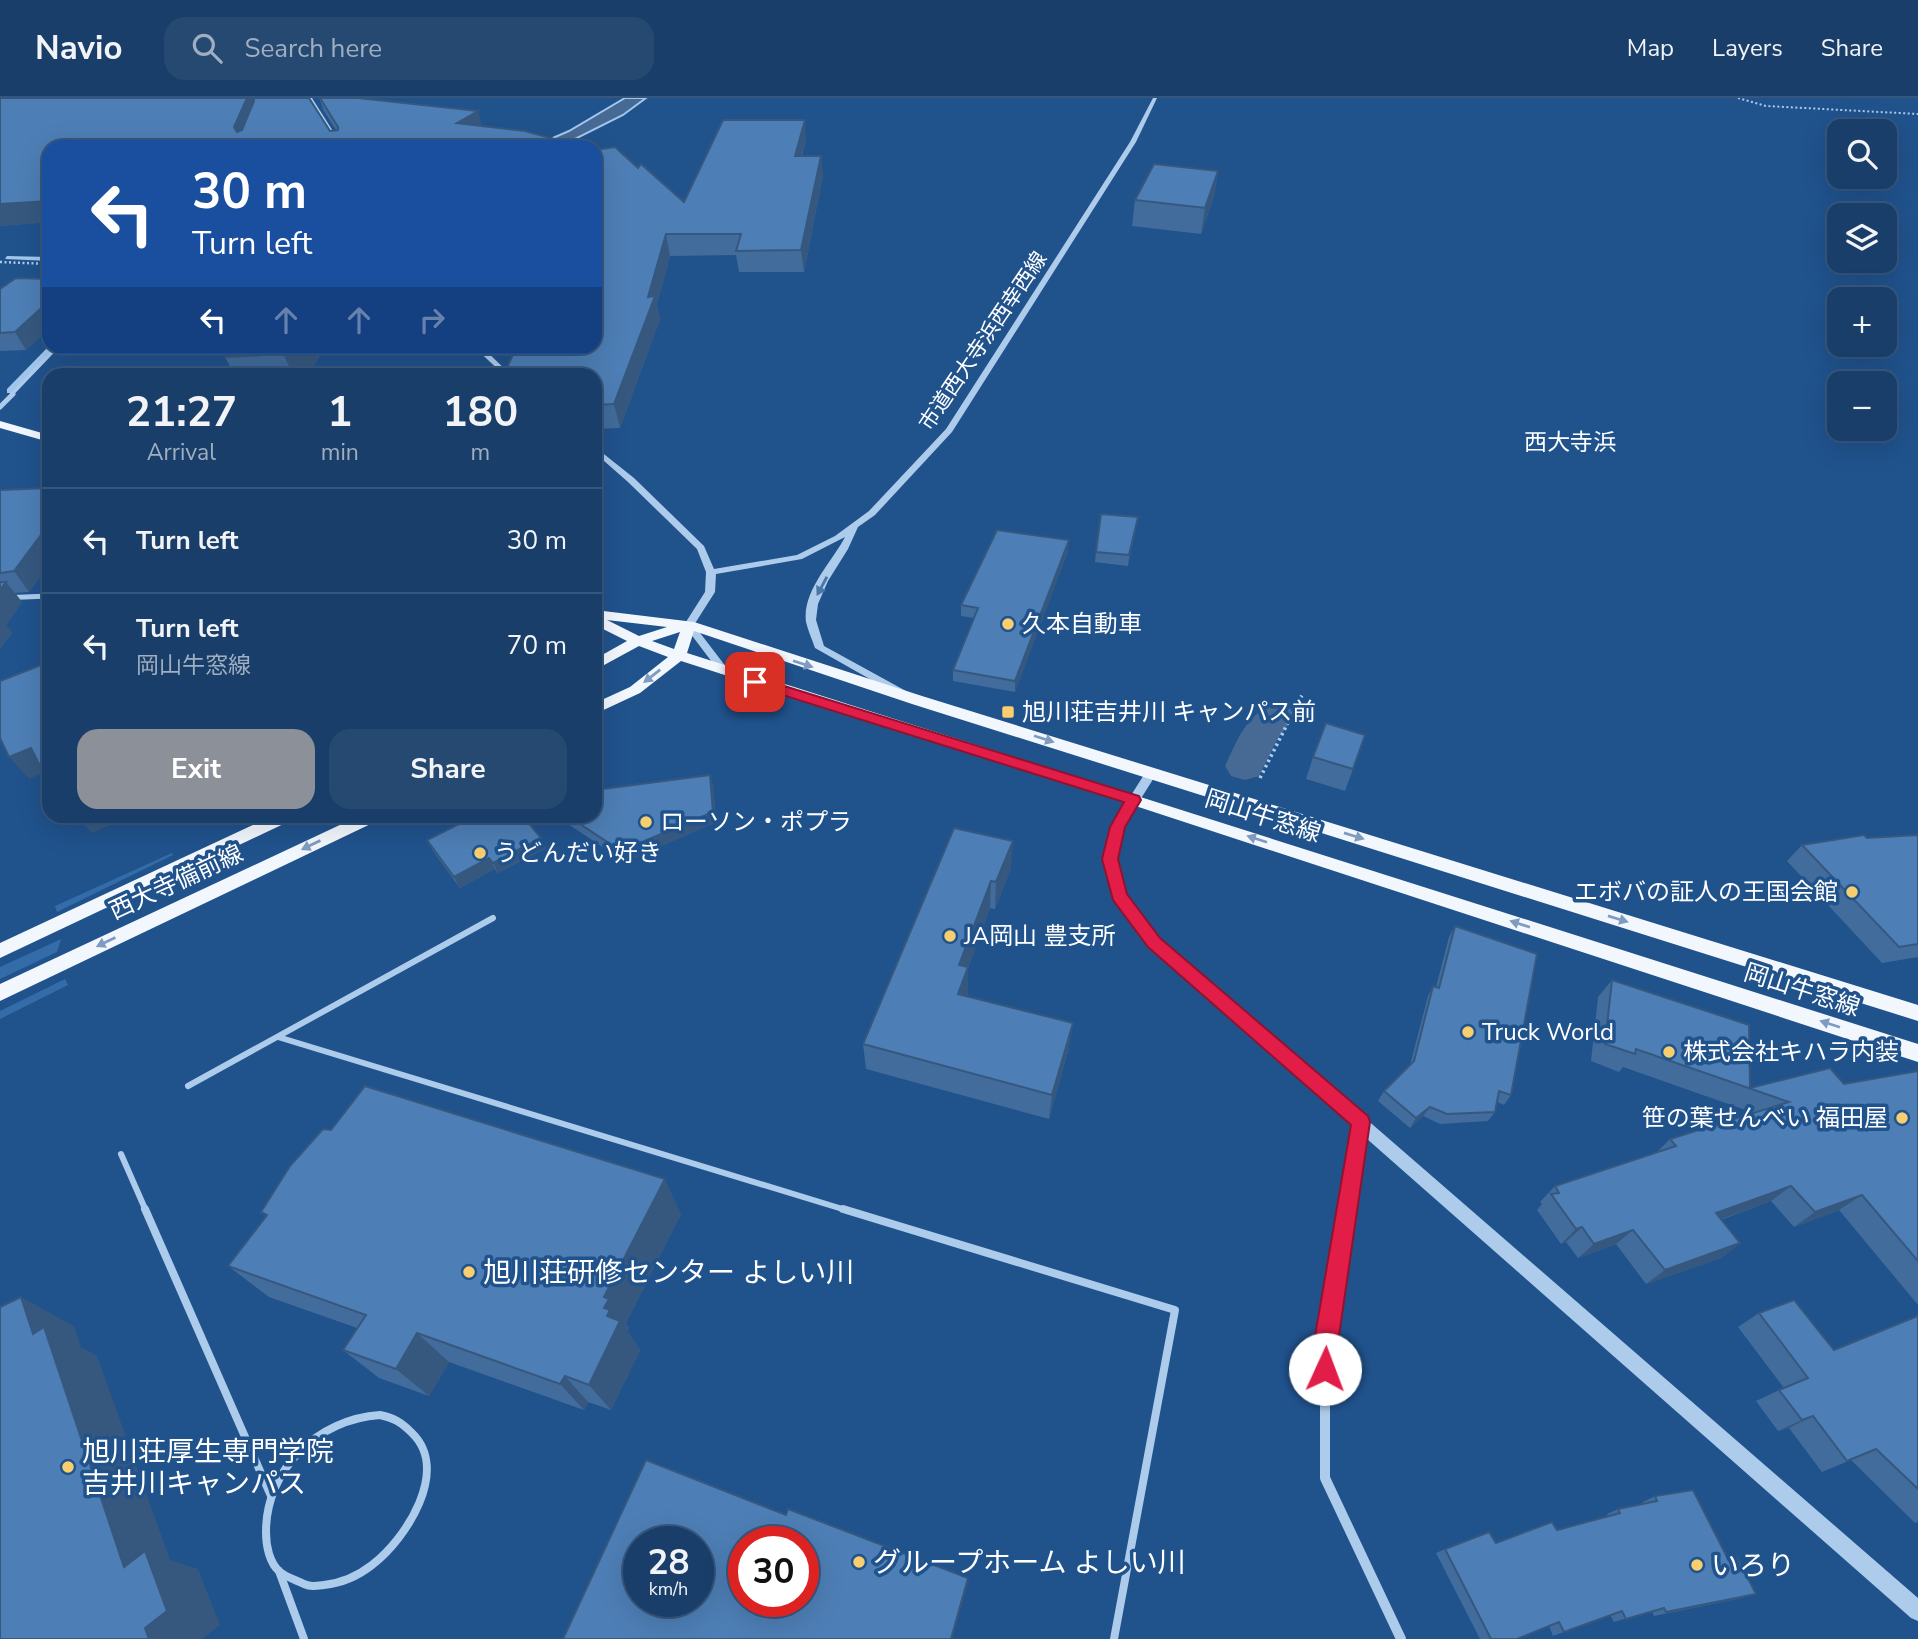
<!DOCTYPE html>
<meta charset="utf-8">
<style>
body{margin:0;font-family:"Nunito Sans","Noto Sans JP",sans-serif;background:#254971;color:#f1f3f6;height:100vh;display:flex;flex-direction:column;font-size:26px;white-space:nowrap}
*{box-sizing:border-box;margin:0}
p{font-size:23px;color:#9faec0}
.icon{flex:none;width:38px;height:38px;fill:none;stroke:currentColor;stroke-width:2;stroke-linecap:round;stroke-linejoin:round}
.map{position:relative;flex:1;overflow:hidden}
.side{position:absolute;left:42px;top:270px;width:560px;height:455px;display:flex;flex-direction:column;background:#183e69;border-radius:21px;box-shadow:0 7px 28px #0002,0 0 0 2px #36577d}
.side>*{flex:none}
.banner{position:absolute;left:42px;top:42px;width:560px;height:214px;border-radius:21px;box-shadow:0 7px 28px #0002,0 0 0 2px #36577d;background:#1a4fa0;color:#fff;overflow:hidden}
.buttons{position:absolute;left:1827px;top:21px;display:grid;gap:14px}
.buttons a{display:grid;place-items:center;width:70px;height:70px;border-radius:14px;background:#183e69;box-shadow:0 7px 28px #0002,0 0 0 2px #36577d;font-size:35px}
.speed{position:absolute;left:623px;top:1428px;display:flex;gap:14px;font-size:35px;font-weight:700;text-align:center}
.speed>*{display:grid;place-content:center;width:91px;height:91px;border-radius:50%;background:#183e69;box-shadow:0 7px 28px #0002,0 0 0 2px #36577d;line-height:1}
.speed small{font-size:18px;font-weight:400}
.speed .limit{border:10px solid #d22;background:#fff;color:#111}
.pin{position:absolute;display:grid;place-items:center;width:60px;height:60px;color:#fff;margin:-30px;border-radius:14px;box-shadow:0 4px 10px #0006}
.me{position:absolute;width:77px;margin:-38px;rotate:2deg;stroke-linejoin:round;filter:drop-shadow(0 0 5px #0008)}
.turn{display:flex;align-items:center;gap:24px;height:147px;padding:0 35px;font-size:32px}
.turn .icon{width:91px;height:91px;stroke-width:2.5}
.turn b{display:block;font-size:49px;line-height:60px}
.lanes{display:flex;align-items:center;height:66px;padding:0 35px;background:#0003;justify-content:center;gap:35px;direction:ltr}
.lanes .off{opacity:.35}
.eta{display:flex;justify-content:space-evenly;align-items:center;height:119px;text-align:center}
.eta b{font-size:42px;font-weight:700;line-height:49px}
.cta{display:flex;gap:14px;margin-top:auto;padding:14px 35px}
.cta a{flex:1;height:80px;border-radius:21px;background:#8c9099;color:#fff;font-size:28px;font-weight:700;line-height:80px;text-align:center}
.cta a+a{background:#254971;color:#f1f3f6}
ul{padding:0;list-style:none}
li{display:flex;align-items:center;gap:21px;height:105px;padding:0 35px;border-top:2px solid #36577d}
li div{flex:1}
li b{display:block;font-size:26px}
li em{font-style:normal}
header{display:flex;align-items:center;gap:42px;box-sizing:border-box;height:98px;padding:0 35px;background:#183e69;border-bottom:2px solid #36577d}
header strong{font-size:33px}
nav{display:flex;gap:38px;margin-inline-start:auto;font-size:24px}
.search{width:490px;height:63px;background:#254971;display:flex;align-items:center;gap:18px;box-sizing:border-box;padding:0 24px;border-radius:21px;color:#9faec0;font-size:26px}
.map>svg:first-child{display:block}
.green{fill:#346ca9}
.water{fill:#476a94;stroke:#a1c6ed;stroke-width:2}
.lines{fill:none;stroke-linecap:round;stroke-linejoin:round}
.stream{fill:#a1c6ed;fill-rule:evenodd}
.canal{fill:#476a94;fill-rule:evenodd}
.path-far2{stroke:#adcbeb;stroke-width:2;stroke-dasharray:2 2.5;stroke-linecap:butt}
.path-far1{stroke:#adcbeb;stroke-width:2.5;stroke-dasharray:2 2.5;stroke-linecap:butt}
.path{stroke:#adcbeb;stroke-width:3.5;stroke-dasharray:2.5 3.5;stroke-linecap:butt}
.service-far1{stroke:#adcbeb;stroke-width:6}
.service{stroke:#adcbeb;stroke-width:8}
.minor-far3{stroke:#adcbeb;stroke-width:3.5}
.minor-far2{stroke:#adcbeb;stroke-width:5}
.minor-far1{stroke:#adcbeb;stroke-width:8}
.minor{stroke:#adcbeb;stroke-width:10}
.tertiary{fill:#adcbeb;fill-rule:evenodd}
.primary{fill:#f2f7fe;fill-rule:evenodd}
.wall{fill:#426c9c}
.shaded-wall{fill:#36587f}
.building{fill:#4d7eb5;stroke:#36587f;stroke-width:2;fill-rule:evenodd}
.oneway{fill:#4a76a8}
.oneway2{fill:#7e9cbf}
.route{fill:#e11d48;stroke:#92132f;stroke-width:2}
.poi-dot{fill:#f9ce6e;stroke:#20528c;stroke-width:2.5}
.labels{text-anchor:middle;stroke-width:7;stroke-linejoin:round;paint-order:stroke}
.far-street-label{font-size:21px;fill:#fff;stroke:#20528c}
.far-quarter-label{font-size:23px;fill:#fff;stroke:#20528c}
.poi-label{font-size:24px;fill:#fff;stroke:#20528c;text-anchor:start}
.street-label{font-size:24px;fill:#fff;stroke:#20528c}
.near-poi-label{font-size:28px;fill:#fff;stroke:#20528c;text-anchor:start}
</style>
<header>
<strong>Navio</strong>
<div class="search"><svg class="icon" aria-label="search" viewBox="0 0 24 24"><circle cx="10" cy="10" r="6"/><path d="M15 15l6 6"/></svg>Search here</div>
<nav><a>Map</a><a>Layers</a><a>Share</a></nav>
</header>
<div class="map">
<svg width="1918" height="1541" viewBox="0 0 1918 1541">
<rect width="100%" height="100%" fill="#20528c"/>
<g class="green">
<path d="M172 755 173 757 57 814 55 808Z"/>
<path d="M61 841 57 854 0 881V869Z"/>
<path d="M65 881 68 887 0 921V913Z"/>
</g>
<path class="water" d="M625 0H646L623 17 563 47 532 49 569 33Z"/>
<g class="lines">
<g class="stream">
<path d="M7 158 49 159V163L5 161Z"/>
<path d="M49 248H57L13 295H7V291Z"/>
</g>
<path class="canal" d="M1276 606 1290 610 1295 619 1278 640 1259 678 1245 682 1231 678 1225 668C1237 643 1247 614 1276 606Z"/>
<path class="path-far2" d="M1738 0 1766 8 1918 16"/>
<path class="path-far1" d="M0 164 49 166"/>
<path class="path" d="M1260 680 1302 597"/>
<g class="service-far1">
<path d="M278 939 849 1113"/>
<path d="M188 988 493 820"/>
<path d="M121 1056 146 1113"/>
</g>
<g class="service">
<path d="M145 1111 271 1398"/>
<path d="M843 1111 1175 1212 1114 1541"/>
<path d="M380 1317C394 1320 401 1324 412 1335 450 1372 407 1440 372 1467 358 1478 342 1485 324 1487 316 1488 311 1489 304 1486 296 1482 286 1479 280 1474 269 1465 266 1447 266 1434 266 1371 318 1321 380 1317Z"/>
<path d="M279 1473 304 1541"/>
</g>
<path class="minor-far3" d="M11 297 58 248"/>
<g class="minor-far2">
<path d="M0 309 13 296"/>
<path d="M0 500 49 498"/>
</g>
<path class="minor-far1" d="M1347 1113 1361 1025"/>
<path class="minor" d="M1347 1111 1325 1244V1380L1401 1541"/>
<g class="tertiary">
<path d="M308 0H312L343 49H337Z"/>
<path d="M1153 0H1157L1136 44 952 334 875 417 858 429 848 451 828 483 818 506 816 522 824 548 906 593 907 595 906 597H898L815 550C812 541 808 533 806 524 802 493 832 464 845 439L802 461 716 476 715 494 694 527 730 574 729 576H721L684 527 705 494 706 474 697 451 628 384 595 355V349L634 380 704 448 714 471 797 457 835 438 869 413 946 331 1130 44Z"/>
<path d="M473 248H481L510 276H503Z"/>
<path d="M1151 671 1157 675 1123 729 1116 761 1125 797 1159 841 1918 1500V1523L1911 1520 1149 849 1113 798 1104 761 1111 729 1147 672Z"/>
</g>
<g class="primary">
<path d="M0 323 49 337V344L0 330Z"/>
<path d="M595 512 694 524 922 598 1918 907V923L912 606 694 533 687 555 1918 946V964L1105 698 681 563 640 595 595 616V605L630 589 668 559 639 548 595 572V561L627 543 595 527ZM607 522 667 529 639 538ZM680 534 674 551 652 543Z"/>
<path d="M272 718H294L292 722 0 860V845Z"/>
<path d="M359 718H381L379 722 0 903V886Z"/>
</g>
</g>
<g class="wall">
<path d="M0 0 330 33 336 32 324 13 319 0H358L482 27 49 49V124L0 128Z"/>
<path d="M806 40 802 58 823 77 804 174H739L736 157 670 158 657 206 660 221 620 330 595 331V276L638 70 684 104Z"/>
<path d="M1218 73 1214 98 1201 136 1132 128 1135 102Z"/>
<path d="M49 181V230L26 252 0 253V191Z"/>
<path d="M325 248 309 276H234L225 259Z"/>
<path d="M49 390V466L29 494 15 495 22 504 6 527 12 535 0 551V392Z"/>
<path d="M1136 430 1128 468 1095 464 1096 454Z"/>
<path d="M1068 453 1015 594 953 583V572L974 520 961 518V507Z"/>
<path d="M1313 659 1353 671 1345 693 1306 681Z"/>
<path d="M710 677 713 688 716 724 625 764 556 718H595Z"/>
<path d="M461 719 541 740 546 750 498 775 495 771 460 790 433 753 427 742 464 724Z"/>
<path d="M954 730 1011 770 995 811 990 810 968 870V895L967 898 1069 950 1049 1021 866 971 863 946Z"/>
<path d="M1918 737V859L1882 865 1787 763 1802 747 1867 740Z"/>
<path d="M1455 828 1511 997 1504 1007 1497 1004 1495 1014 1488 1023 1440 1026 1423 1018 1410 1030 1378 1003 1384 993 1410 967 1428 898 1433 888 1436 889 1449 839Z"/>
<path d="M1612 882 1750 990 1844 986 1918 973V1207L1839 1112 1794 1129 1771 1103 1721 1122 1740 1145 1721 1160 1646 1186 1616 1146 1578 1160 1566 1144 1561 1146 1537 1112 1542 1106 1540 1104 1555 1088 1656 1055 1670 1041 1754 1015 1623 969 1619 974 1591 963 1598 899Z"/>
<path d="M261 1114 681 1116 626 1225 629 1230 627 1233 640 1252 611 1312 588 1304 584 1312 449 1264 429 1298 379 1280 343 1252 357 1230 269 1199 228 1168 266 1118Z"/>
<path d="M1759 1215 1834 1252 1918 1217V1424L1915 1425 1851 1362 1822 1374 1789 1330 1778 1333 1756 1303 1784 1290 1738 1229Z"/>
<path d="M1655 1398 1728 1461 1756 1496 1742 1500 1654 1518 1652 1513 1614 1524 1610 1517 1553 1538 1549 1528 1517 1541H1480L1436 1455 1445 1451 1496 1445 1557 1432 1608 1418 1607 1416 1618 1411 1644 1406 1643 1404Z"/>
</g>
<g class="shaded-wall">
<path d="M247 0H254V20L242 48 234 29Z"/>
<path d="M478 13 483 31 457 25Z"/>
<path d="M805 22 806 40 796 78 795 58Z"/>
<path d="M821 58 823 77 804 174 801 152Z"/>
<path d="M1218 73 1214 98 1201 136 1205 110Z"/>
<path d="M49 103V124L0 128V106Z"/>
<path d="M666 136 670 158 657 206 660 221 620 330 614 306 648 199Z"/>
<path d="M49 203V230L26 252 15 234Z"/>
<path d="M288 248H325L309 276H293L283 256Z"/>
<path d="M1138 419 1136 430 1128 468 1129 457Z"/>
<path d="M49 426V466L29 494 14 473Z"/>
<path d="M1069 442 1068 453 1015 594V583Z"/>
<path d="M6 484 22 504 6 527 12 535 0 551V492Z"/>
<path d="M31 650 49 666V678L45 674 29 681 9 659Z"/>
<path d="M710 677 713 688 716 724 625 764 621 753Z"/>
<path d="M76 718H130L92 735Z"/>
<path d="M541 740 546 750 498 775 493 765Z"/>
<path d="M1013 743 1011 770 995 811 996 784Z"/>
<path d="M489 760 495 771 460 790 454 779Z"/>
<path d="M991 783 990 810 968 870V895L958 922 959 867Z"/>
<path d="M1073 925 1069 950 1049 1021 1052 997Z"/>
<path d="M1430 1009 1423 1018 1410 1030 1416 1020Z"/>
<path d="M665 1081 681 1116 626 1225 629 1230 627 1233 640 1252 611 1312 589 1287 607 1218 604 1210V1199Z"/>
<path d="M1791 1088 1771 1103 1697 1130 1716 1115Z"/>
<path d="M1862 1097 1839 1112 1794 1129 1815 1114Z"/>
<path d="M1582 1129 1566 1144 1561 1146 1576 1131Z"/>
<path d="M1633 1132 1616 1146 1578 1160 1594 1146Z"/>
<path d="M1740 1145 1721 1160 1646 1186 1665 1172Z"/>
<path d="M21 1199 74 1228 81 1249 97 1258 170 1462 198 1471 220 1527 202 1541H149L124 1469 33 1236Z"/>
<path d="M417 1235 449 1264 429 1298 396 1271Z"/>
<path d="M565 1278 588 1304 584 1312 560 1286Z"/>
<path d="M1813 1318 1789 1330 1778 1333 1802 1322Z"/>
<path d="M968 1480V1485L952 1541H951Z"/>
</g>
<g class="building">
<path d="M0 0H247L234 29 237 34 242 32 254 3V0H309L330 33 338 32V29L320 0H358L478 13 457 25 525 33 584 49H49V103L0 106Z"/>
<path d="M723 22H805L795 58H821L801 152 736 153 741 136H666L648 199 655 198 614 306 595 307V276H504L517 248H595V52L615 49 638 70 641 66 684 104Z"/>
<path d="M1154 66 1218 73 1205 110 1135 102Z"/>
<path d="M16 180 49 181V203L15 234 0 235V191Z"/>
<path d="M232 248H288L283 256 225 259Z"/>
<path d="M49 390V426L14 473 0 475V392Z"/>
<path d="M1101 416 1138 419 1129 457 1096 454Z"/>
<path d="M997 432 1069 442 1015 583 953 572 978 510 961 507Z"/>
<path d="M0 484H6L0 492Z"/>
<path d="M49 564V668L47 663 39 666 31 650 9 659 0 640V583Z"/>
<path d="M1326 625 1365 637 1353 671 1313 659Z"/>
<path d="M710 677 713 714 621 753 568 718H595V692Z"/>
<path d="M463 718H523L541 740 493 765 489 760 454 779 427 742 465 723 461 719Z"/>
<path d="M954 730 1013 743 996 784 991 783 959 867 968 869 958 896 1073 925 1052 997 863 946Z"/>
<path d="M1864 737 1867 740 1918 737V846L1899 849 1802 747Z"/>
<path d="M1455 828 1537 856 1511 997 1499 993 1495 1014 1447 1016 1430 1009 1416 1020 1384 993 1414 963 1433 888 1439 890Z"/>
<path d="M1612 882 1749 927 1750 990 1830 970 1844 986 1918 973V1163L1862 1097 1815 1114 1791 1088 1716 1115 1740 1145 1665 1172 1633 1132 1594 1146 1582 1129 1576 1131 1551 1096 1559 1095 1555 1088 1676 1048 1670 1041 1789 1004 1636 951 1635 956 1605 946Z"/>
<path d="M365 988 665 1081 604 1199 609 1201 604 1210 610 1212 607 1218 620 1223 589 1287 565 1278 560 1286 417 1235 396 1271 343 1252 366 1217 228 1168 267 1117 261 1114 290 1068 323 1031 331 1032Z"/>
<path d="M21 1199 33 1236 44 1229 124 1469 145 1453 167 1513 145 1530 149 1541H0V1209Z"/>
<path d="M1794 1202 1834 1252 1918 1218V1391L1876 1351 1847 1363 1813 1318 1802 1322 1779 1292 1808 1280 1759 1215Z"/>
<path d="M646 1362 786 1417 788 1411 968 1480 951 1541H563ZM639 1444H698V1503H639ZM744 1444H803V1503H744Z"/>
<path d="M1693 1392 1728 1461 1737 1459 1756 1496 1666 1514 1664 1510 1626 1521 1622 1513 1564 1534 1559 1524 1517 1541H1491L1445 1451 1489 1434 1496 1445 1552 1424 1557 1432 1620 1415 1618 1411 1657 1403 1655 1398Z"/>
</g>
<defs><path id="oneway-solid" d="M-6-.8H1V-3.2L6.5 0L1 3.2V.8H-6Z" transform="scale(1.75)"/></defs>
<use class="oneway" href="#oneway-solid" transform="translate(822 488) rotate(118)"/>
<g class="oneway2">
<use href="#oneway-solid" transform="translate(803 566) rotate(18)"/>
<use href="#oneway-solid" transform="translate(652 578) rotate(142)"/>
<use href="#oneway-solid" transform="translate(1044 641) rotate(18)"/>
<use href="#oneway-solid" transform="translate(1354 738) rotate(17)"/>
<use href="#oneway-solid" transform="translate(1257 741) rotate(-162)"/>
<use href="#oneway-solid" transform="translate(311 747) rotate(154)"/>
<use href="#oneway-solid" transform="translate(1618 821) rotate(17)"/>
<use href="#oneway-solid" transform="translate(1520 826) rotate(-162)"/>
<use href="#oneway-solid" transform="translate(106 844) rotate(154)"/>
<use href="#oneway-solid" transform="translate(1830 926) rotate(-162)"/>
</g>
<path class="route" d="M755 579 1139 698 1141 702 1125 729 1118 761 1127 796 1160 840 1368 1018 1370 1024 1333 1279 1325 1282 1317 1279 1314 1271V1244L1351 1027 1148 849 1113 802 1102 761 1110 729 1124 704 751 587V581Z"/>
<g class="poi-dot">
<circle cx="1008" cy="526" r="7"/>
<rect x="1001" y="607" width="14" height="14" rx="3.5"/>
<circle cx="646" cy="724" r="7"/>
<circle cx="480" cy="755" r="7"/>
<circle cx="1852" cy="794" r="7"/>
<circle cx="950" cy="838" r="7"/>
<circle cx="1468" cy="934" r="7"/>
<circle cx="1669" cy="954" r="7"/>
<circle cx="1902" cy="1020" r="7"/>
<circle cx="469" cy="1174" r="7"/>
<circle cx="68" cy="1369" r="7"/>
<circle cx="859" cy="1464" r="7"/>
<circle cx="1697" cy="1467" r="7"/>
</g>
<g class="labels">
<g class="far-street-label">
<text transform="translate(983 243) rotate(-56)" y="7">市道西大寺浜西幸西線</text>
</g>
<g class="far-quarter-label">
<text x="1570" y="352">西大寺浜</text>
</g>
<g class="poi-label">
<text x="1022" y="534">久本自動車</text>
<text x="1022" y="622">旭川荘吉井川 キャンパス前</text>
<text x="660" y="732">ローソン・ポプラ</text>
<text x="494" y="763">うどんだい好き</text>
<text x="1838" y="802" text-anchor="end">エボバの証人の王国会館</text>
<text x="964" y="846">JA岡山 豊支所</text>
<text x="1482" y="942">Truck World</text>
<text x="1683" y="962">株式会社キハラ内装</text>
<text x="1888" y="1028" text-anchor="end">笹の葉せんべい 福田屋</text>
</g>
<g class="street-label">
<text transform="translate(1263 718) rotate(18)" y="8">岡山牛窓線</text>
<text transform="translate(176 784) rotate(-25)" y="8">西大寺備前線</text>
<text transform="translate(1802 892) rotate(18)" y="8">岡山牛窓線</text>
</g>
<g class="near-poi-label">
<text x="483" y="1184">旭川荘研修センター よしい川</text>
<text x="82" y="1363">旭川荘厚生専門学院<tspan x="82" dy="32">吉井川キャンパス</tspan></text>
<text x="873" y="1474">グループホーム よしい川</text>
<text x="1711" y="1477">いろり</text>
</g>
</g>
</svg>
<div class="buttons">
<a><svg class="icon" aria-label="search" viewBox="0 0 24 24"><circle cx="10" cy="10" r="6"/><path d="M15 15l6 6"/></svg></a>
<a><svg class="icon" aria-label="layers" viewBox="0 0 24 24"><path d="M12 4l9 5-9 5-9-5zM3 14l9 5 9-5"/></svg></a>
<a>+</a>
<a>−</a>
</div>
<div class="speed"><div>28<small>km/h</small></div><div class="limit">30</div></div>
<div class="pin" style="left:755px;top:584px;background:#d93025"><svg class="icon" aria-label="arrive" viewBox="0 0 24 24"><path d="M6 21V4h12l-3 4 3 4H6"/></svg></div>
<svg class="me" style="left:1325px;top:1271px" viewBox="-20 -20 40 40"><circle r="19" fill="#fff"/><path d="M0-13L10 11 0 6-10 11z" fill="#e11d48"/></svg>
<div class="banner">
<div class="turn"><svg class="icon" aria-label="left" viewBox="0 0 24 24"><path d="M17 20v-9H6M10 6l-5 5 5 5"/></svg><div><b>30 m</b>Turn left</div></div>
<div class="lanes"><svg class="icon" aria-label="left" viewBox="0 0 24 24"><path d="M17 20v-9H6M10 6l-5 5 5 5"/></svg><svg class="icon off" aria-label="ahead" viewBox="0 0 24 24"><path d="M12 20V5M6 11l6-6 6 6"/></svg><svg class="icon off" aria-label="ahead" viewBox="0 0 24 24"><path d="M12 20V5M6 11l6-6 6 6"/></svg><svg class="icon off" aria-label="right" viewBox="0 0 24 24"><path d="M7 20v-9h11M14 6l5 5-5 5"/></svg></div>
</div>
<section class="side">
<div class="eta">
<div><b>21:27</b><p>Arrival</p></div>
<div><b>1</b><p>min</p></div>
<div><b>180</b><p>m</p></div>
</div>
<ul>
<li><svg class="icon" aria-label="left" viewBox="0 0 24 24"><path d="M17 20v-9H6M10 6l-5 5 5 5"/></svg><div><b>Turn left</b></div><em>30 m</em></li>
<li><svg class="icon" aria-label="left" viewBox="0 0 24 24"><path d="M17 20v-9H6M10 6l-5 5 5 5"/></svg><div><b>Turn left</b><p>岡山牛窓線</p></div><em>70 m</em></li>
</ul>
<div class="cta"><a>Exit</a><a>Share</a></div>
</section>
</div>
